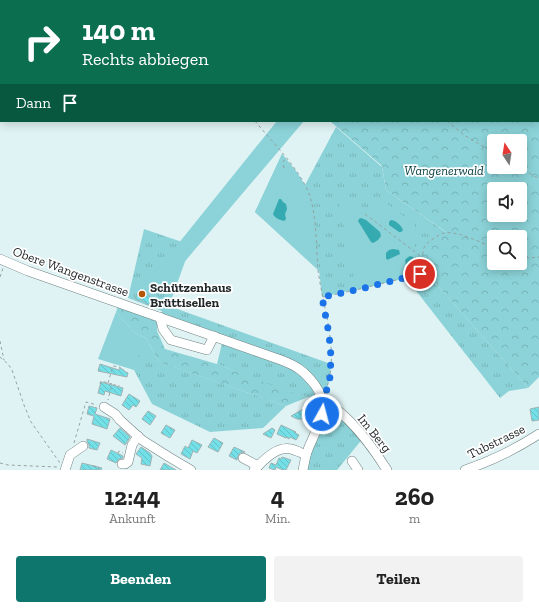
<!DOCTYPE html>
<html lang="de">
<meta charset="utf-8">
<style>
body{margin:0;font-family:"Zilla Slab",serif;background:#f2f2f2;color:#222;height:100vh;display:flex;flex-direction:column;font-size:15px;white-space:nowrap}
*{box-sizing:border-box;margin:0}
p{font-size:13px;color:#767676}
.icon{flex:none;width:22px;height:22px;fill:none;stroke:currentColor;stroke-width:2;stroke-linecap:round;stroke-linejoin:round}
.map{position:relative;height:470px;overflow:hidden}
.side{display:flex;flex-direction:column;background:#fff;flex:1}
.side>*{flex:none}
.guide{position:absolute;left:0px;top:0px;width:539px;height:122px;box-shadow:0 2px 10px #0003;background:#0b6e4f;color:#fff;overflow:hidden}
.needle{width:26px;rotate:348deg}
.fabs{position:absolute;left:487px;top:134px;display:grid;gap:8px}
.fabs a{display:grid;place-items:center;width:40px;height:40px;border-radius:4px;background:#fff;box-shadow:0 2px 10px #0003;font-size:20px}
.pin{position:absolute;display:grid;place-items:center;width:34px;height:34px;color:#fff;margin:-17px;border:2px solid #fff;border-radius:50%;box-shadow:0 1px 4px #0007}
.me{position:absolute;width:44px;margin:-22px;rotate:7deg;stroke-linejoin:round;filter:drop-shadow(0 0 3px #0008)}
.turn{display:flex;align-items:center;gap:14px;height:84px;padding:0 16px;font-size:18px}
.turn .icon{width:52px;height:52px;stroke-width:2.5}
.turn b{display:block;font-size:28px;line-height:34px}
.then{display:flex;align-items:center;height:38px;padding:0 16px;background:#0003;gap:8px;font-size:15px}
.eta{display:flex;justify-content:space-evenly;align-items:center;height:68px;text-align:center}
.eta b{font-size:24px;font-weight:700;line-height:28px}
.action{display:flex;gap:8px;margin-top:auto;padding:8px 16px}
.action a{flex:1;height:46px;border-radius:4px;background:#0f766e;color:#fff;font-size:16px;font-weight:700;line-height:46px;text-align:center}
.action a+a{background:#f2f2f2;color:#222}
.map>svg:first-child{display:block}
.grass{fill:url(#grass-tufts)}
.forest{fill:url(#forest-crowns);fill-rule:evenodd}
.green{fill:#8bd3d8}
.water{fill:#35aab1}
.building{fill:url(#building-back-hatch);stroke:#a1b2b3}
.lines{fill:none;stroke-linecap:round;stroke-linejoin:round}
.minor-casing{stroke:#6f8081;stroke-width:10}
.path{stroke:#94a2a3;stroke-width:1;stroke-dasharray:3 3;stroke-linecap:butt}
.minor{stroke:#fff;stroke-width:9}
.route{stroke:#1a73e8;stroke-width:7;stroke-dasharray:0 12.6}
.poi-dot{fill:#b45603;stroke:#fff;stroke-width:1.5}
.labels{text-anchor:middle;stroke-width:3.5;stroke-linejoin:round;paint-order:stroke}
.park-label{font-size:13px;font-style:italic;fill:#093f42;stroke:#fff}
.street-label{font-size:13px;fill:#222829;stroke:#fff}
.poi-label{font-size:13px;font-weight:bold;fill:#222829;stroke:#fff;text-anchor:start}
</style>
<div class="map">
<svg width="539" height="470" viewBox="0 0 539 470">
<defs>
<pattern id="grass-tufts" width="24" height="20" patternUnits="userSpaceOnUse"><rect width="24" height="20" fill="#8bd3d8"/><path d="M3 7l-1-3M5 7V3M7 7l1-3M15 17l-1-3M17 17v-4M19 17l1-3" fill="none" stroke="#78b5b9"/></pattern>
<pattern id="forest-crowns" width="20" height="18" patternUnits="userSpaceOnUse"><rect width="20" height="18" fill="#8bd3d8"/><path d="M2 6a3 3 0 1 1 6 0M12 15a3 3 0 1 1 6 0" fill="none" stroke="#78b5b9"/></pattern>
<pattern id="building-back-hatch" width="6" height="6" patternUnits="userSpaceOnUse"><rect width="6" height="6" fill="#73e0e8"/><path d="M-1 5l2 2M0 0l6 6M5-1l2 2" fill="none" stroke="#63c0c7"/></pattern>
</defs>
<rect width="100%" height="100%" fill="#e0f3f4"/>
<g class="grass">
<path d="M336 127 382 167 386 190 447 233C437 235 426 242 423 252V269L528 388 509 391 500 398 406 278 322 297 319 270 255 212 282 154 296 171 305 185Z"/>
<path d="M144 229 191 245 169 306 331 364 330 377 325 394 305 369 161 315 162 311 128 298Z"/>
<path d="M223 339 281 360 316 387 364 437 337 470H303L322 414 317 399C283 393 249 376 217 364Z"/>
<path d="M137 354 286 406 263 428 210 432 152 404 134 370Z"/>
</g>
<g class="forest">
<path d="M150 0H539V377L528 388 423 269C423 263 422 256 423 250 425 241 439 235 446 232L386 190 382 166 330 121H538V1H151ZM494 141H520V167H494ZM494 189H520V215H494ZM494 237H520V263H494Z"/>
<path d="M119 303 157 316V331L165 349 217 364 285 390 308 397 286 406 159 362 146 338 135 333 116 312Z"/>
</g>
<g class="green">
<path d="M277 121H304L153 299 141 290Z"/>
<path d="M282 154 299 176 305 186 310 199 314 216 319 271 255 212Z"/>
<path d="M337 192 363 213 377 196 415 225V252L423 258V269L422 273 414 276 356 290Z"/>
<path d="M116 312 135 333 146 338 159 362 138 355 134 370 98 359Z"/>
</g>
<g class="water">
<path d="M279 199H281L283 202 286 204 287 209 285 214 286 219 284 221C280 220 275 218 273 214Z"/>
<path d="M361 218 366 220 380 232 381 236 378 240 373 243 371 242 358 221 359 219Z"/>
<path d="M391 220C395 220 402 226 403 230L401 232H399L389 225V222Z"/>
<path d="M393 249 399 250 400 254 387 260 386 258V253L389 250Z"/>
<path d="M410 256 413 257 416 268 415 271H409L407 270 405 260 407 258Z"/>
</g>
<g class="building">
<path d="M141 290 153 299 148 305 140 299 139 301 135 298Z"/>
<path d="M100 364 119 370 120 368 124 370V371L128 373 127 377 98 371Z"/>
<path d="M101 382 123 388 121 396 105 391 104 395 98 393Z"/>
<path d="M129 394 140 401 136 407 133 405 129 410 122 405Z"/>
<path d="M89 406 97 408 95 414 110 419 107 429 92 424 94 416 87 414Z"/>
<path d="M539 407V420L533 421H532L530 409Z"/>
<path d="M305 408 310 416 305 419H297L291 416Z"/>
<path d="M148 411 156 416 150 425 142 419Z"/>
<path d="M166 425 175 430 170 438 161 433Z"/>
<path d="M281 425 296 432 295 433 299 435 296 440 290 437 289 439 286 437V438L277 434Z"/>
<path d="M120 428 130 437 125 445 113 436Z"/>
<path d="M272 428 275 430 271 438 263 434Z"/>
<path d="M214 438 223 443 218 452 208 447Z"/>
<path d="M87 439 100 443 97 450 89 448V445L87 441Z"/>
<path d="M192 440 202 445 197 453 193 451 190 459 181 454 185 446 188 448Z"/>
<path d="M141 447 150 453 152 456 150 466 141 464 142 458 136 454Z"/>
<path d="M234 447 245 452 240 453 238 456 237 460 229 456Z"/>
<path d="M111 450 123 456V458L119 459 116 463 107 459Z"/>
<path d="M282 457 291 460 286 470H283L276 467 275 470 269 468 271 463 276 465 279 458 281 459Z"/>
<path d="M82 463 102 468 101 470H80Z"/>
<path d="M164 463 176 470H160Z"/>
</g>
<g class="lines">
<defs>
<g id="minor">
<path d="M0 259 28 271 281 360C297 366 304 371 315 385 333 411 314 430 306 455 305 460 304 465 303 470"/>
<path d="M160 317 163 329 171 340 207 350 214 336"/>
<path d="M322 400C349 414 371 445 387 470"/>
<path d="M104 407 115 414 120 420 142 440 169 457 191 470"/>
<path d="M243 458 258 466"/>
<path d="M352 461 358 470"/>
<path d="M122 464H125L128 462 132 445 138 436"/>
<path d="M65 470 70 455 83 446"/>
<path d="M254 470C263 461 276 446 291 449 296 450 301 453 306 455"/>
<path d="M465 470C491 461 516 449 539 434"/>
</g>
</defs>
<use href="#minor" class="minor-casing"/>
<g class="path">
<path d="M150 0 151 1"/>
<path d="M342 0 343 1"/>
<path d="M512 0V1"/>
<path d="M538 71 539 72"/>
<path d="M255 121C273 143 296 165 308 191 317 213 316 246 318 270 323 309 340 351 326 390"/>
<path d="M447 121 464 135 494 153"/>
<path d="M519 167 539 179"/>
<path d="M284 168 283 162 286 158"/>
<path d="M365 214 423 258"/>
<path d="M520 256 528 258 539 257"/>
<path d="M0 277 3 268"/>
<path d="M323 297 356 290 420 274C426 269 422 258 423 251 424 245 428 242 433 239 436 237 440 234 444 233 456 230 482 243 494 248"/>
<path d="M0 341 4 360"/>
<path d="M0 357 8 364 12 370 24 405 31 422 60 463"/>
<path d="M108 383 113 366 120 367V368"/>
<path d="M100 384 101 381 112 384 108 400"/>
<path d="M113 385H119V386"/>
<path d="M74 443 86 402 97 405"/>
<path d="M118 453 119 451 123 453"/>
<path d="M0 463 8 465 57 467"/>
<path d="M93 466 99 467 98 470"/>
</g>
<use href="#minor" class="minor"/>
</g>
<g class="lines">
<path class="route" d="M322 414 323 408 322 400 328 387 330 377 331 357 329 334 322 297 356 290 420 274"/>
</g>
<circle class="poi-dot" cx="142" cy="294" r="4"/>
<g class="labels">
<g class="park-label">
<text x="444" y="175">Wangenerwald</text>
</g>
<g class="street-label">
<text transform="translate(71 271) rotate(20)" y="5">Obere Wangenstrasse</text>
<text transform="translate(375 433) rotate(51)" y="5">Im Berg</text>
<text transform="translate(496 441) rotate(-26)" y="5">Tubstrasse</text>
</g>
<g class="poi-label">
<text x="150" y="292">Schützenhaus<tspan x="150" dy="15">Brüttisellen</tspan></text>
</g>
</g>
</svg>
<div class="fabs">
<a><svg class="needle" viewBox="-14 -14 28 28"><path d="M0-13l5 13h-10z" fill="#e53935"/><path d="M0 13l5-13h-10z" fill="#767676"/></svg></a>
<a><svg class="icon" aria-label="sound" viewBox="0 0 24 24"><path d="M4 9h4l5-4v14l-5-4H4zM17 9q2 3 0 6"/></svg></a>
<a><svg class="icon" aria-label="search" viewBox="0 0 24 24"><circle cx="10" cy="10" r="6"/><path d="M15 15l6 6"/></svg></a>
</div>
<div class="pin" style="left:420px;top:274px;background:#d93025"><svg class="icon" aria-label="arrive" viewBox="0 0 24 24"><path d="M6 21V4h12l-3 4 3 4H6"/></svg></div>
<svg class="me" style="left:322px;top:414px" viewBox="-20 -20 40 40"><circle r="17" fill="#1a73e8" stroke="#fff" stroke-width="3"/><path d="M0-11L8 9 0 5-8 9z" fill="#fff"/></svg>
<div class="guide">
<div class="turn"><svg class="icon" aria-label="right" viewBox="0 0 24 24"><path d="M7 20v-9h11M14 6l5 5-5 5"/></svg><div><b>140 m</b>Rechts abbiegen</div></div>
<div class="then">Dann<svg class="icon" aria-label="arrive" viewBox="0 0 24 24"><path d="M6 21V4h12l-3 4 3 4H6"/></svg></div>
</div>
</div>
<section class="side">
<div class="eta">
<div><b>12:44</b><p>Ankunft</p></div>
<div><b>4</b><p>Min.</p></div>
<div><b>260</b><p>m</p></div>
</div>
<div class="action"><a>Beenden</a><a>Teilen</a></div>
</section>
